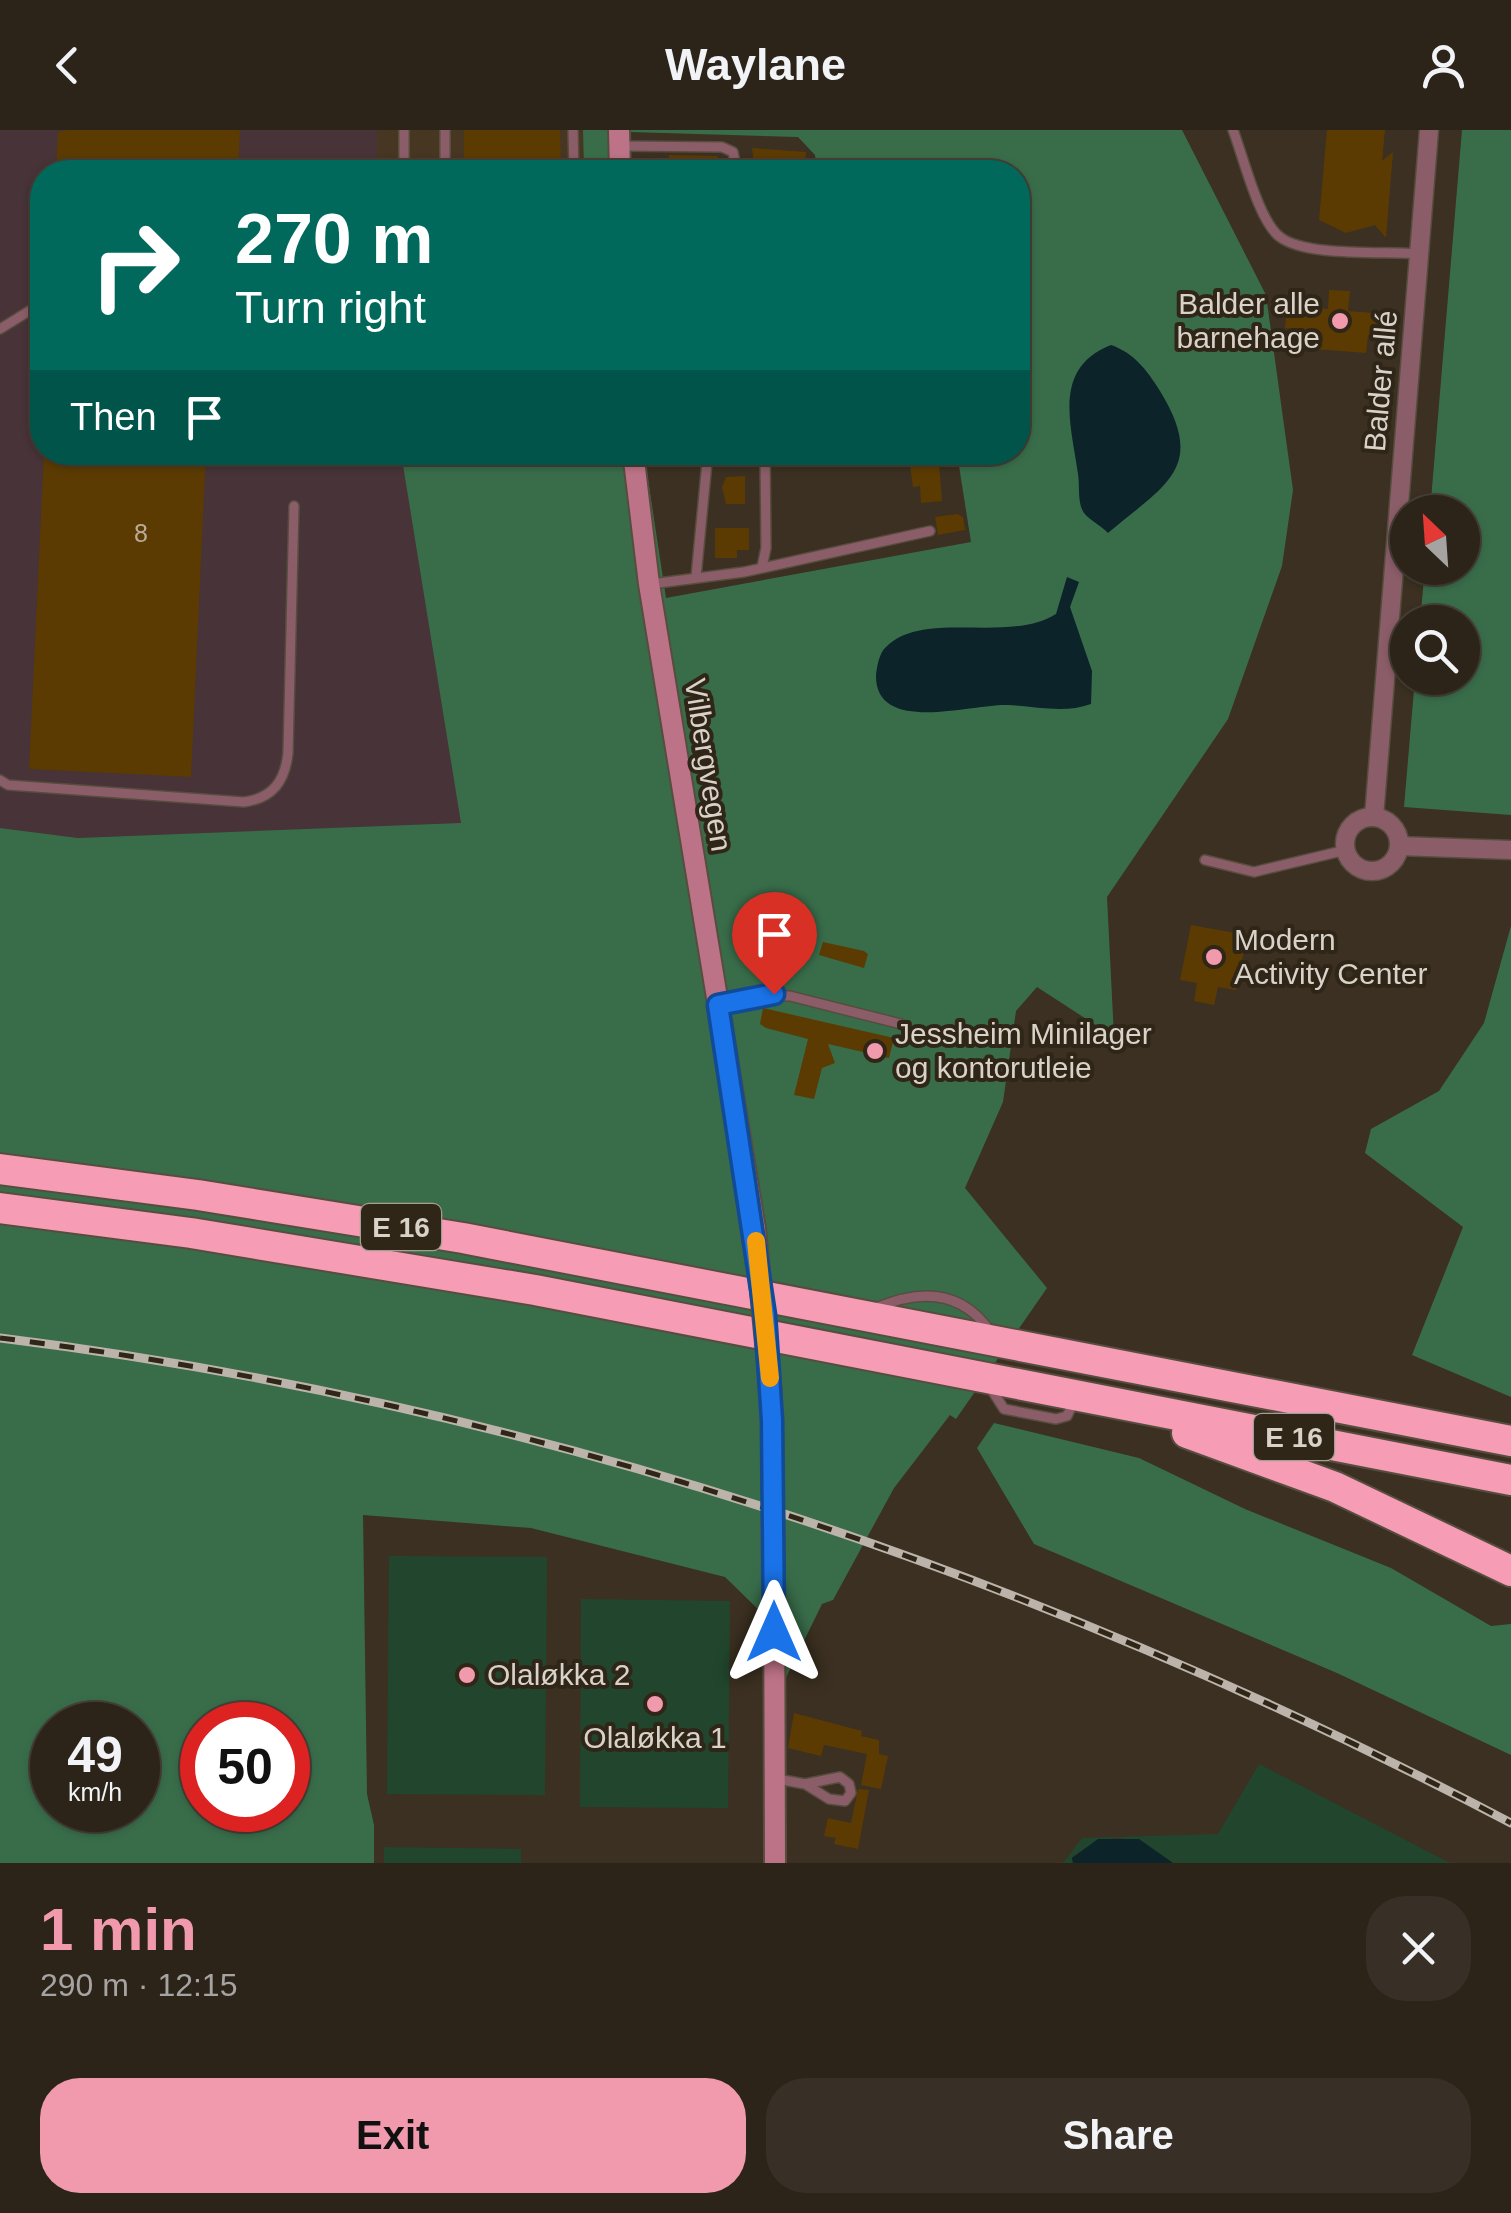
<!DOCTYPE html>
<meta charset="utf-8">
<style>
body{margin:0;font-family:Arial,sans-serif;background:#383026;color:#f1f3f6;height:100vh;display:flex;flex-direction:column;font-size:38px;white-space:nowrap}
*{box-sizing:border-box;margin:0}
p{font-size:32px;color:#a6a4a2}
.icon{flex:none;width:55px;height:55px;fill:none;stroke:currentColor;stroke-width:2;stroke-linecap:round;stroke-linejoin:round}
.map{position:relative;height:1733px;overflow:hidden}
.panel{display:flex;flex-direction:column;background:#2c2419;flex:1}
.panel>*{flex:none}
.banner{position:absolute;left:30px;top:30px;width:1000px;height:305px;border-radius:40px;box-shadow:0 2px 8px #0004,0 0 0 2px #484138;background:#00695c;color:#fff;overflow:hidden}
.needle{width:65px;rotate:335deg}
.fabs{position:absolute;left:1390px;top:365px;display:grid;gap:20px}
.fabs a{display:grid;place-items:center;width:90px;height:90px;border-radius:50%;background:#2c2419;box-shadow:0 2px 8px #0004,0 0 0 2px #484138;font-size:50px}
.speed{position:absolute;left:30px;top:1572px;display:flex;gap:20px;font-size:50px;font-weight:700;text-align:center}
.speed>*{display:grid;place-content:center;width:130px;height:130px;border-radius:50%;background:#2c2419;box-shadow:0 2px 8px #0004,0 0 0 2px #484138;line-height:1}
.speed small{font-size:25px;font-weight:400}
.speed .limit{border:15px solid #d22;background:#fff;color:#111}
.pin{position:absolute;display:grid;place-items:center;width:85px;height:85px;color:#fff;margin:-102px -42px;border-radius:50% 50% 50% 0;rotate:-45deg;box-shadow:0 0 10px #0007}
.pin .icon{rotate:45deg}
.me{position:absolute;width:110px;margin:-55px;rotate:0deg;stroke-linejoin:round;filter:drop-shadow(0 0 8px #0008)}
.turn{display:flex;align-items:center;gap:35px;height:210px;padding:0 40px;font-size:45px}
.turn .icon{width:130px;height:130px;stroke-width:2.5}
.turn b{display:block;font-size:70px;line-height:85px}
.then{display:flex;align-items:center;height:95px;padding:0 40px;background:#0003;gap:20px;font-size:38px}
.round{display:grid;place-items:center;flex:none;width:105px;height:105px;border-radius:40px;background:#383026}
.overview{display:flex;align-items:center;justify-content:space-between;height:170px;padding:0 40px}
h1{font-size:60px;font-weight:700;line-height:75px;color:#f29aad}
.cta{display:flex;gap:20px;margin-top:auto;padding:20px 40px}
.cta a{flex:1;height:115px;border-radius:40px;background:#f29aad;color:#111;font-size:40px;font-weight:700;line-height:115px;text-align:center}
.cta a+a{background:#383026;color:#f1f3f6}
header{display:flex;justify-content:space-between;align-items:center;height:130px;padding:0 40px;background:#2c2419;font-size:45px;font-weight:700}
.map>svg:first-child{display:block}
.built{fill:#463622}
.industrial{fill:#473338}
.green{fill:#21462d}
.forest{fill:#396d4a;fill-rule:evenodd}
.water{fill:#0b2329}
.building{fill:#5b3b02}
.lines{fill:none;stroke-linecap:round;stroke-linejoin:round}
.lane-casing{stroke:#574d3f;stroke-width:12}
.street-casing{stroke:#574d3f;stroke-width:21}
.secondary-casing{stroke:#574d3f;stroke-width:24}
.highway-casing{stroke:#574d3f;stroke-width:34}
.lane{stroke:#8b5d68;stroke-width:9}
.street{stroke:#8b5d68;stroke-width:18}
.secondary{stroke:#bc7387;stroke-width:20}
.highway{stroke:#f79cb5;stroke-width:30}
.rail-casing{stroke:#bcb4aa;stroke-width:9}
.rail{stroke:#302618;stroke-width:5;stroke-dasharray:15;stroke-linecap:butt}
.secondary-bridge-casing{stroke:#574d3f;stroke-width:24;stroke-linecap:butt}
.secondary-bridge{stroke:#bc7387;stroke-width:20}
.route-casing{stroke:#114b97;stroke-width:25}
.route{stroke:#1a73e8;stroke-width:18}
.slow{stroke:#f59e0b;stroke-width:18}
.poi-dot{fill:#f29aad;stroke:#302618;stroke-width:4}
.labels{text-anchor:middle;stroke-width:8;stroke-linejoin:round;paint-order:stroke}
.number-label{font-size:25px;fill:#baac97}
.shield{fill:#302618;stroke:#a69e94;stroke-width:2.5}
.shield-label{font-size:28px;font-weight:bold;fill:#d9d2c9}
.poi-label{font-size:30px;fill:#d9d2c9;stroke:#302618;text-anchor:start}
.street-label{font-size:30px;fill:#d9d2c9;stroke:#302618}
</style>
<header><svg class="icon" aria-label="back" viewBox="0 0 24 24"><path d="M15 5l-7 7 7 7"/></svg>Waylane<svg class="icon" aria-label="person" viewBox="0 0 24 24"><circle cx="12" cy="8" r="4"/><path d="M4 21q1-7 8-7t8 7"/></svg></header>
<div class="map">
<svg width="1511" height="1733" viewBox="0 0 1511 1733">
<rect width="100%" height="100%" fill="#3b3021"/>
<path class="built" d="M377 0H583L584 42H377Z"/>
<path class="industrial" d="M0 0H377V42H42V322L401 323 462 694 78 708 0 698Z"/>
<g class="green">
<path d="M389 1426 547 1427 545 1665 387 1664Z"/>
<path d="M581 1469 730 1471 728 1678 580 1677Z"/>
<path d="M1259 1634 1450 1733H1173C1134 1705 1114 1697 1072 1727L1073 1733H1063L1082 1708 1218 1704Z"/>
<path d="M384 1717 521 1719V1733H384Z"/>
</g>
<g class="forest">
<path d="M583 0H1182L1266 165 1293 360 1282 436 1228 589 1107 767 1114 907 1037 857 1016 881 1003 972 965 1058 1047 1158 956 1289 950 1285 894 1358 833 1470 822 1474 774 1572 765 1486 725 1447 531 1398 363 1385 367 1664 374 1695V1733H0V698L78 708 461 693 401 323H644L666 468 971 412 957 323 1018 322V42H817L815 25 798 7 630 2V42H584ZM52 1595H138V1680H52ZM202 1595H288V1680H202Z"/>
<path d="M1462 0H1511V685L1404 677 1415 548H1462V492H1420L1425 438H1462V382H1430Z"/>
<path d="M1511 796V1267L1412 1225 1463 1097 1365 1023 1371 999 1439 961 1484 893Z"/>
<path d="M994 1293 1139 1328 1245 1379 1391 1438 1491 1496 1511 1494V1625L1337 1543 1034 1414 977 1318Z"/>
</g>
<g class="water">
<path d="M1111 215C1134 223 1147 240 1160 261 1207 338 1166 354 1108 403 1102 396 1089 390 1084 383 1077 373 1080 355 1078 344 1071 294 1052 238 1111 215Z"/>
<path d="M1067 447 1079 452 1070 477 1092 541 1091 574C1064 584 1035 576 1008 575 974 573 875 606 876 545 877 537 879 523 886 517 923 479 1009 514 1056 484Z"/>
<path d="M1098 1709H1139L1173 1733H1073L1072 1728Z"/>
</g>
<g class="building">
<path d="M67 0H240L238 42H56L58 2Z"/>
<path d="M464 0H560L561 42H464Z"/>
<path d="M1327 0H1385L1382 31 1393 22 1386 108 1375 95 1346 103 1319 90Z"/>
<path d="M752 18 806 22 804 42H755Z"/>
<path d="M669 25 718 26 717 42H667Z"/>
<path d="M1329 160 1350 161 1348 181 1388 184 1386 206 1368 205 1366 223 1302 218 1304 199 1285 198 1287 176 1328 179Z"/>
<path d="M44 322H206L191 647 29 639Z"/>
<path d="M933 331 939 333 942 371 921 373 920 356 913 357 910 336Z"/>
<path d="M745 346V374H726L722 357 726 347Z"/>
<path d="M957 384 963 387 965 400 938 405 935 387Z"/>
<path d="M715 398H749V420H737V428H715Z"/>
<path d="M1191 795 1247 805 1236 860 1218 857 1214 875 1194 871 1197 853 1180 850Z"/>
<path d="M823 812 864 821 868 824 864 838 819 825Z"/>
<path d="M763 878 894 908 889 928 828 914 835 933 822 938 814 969 794 965 808 909 766 898 760 894Z"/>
<path d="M794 1583 862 1601 861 1606 879 1610V1624L888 1626 881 1659 861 1655 867 1624 824 1615 821 1626 788 1618Z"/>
<path d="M858 1659 869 1660 858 1719 834 1714 836 1708 824 1706 828 1688 851 1693Z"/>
</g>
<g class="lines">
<defs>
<g id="lane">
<path d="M573 0 574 42"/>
<path d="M1233 0C1243 26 1259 92 1280 107 1306 127 1384 121 1419 124"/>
<path d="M620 16 722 17 733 22 737 42"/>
<path d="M404 42V0"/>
<path d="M445 42V0"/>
<path d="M0 199 42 173"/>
<path d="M762 437 766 418 765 322"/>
<path d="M696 447 708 322"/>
<path d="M651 454 744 442 930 401"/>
<path d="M0 650 8 655 244 672C273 668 285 651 288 623L294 376"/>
<path d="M1205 730 1254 742 1346 720"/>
<path d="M718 875 758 865 790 866 901 894"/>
<path d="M876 1178C920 1159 961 1160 990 1201"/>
<path d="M988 1254 1004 1279 1056 1289 1067 1286 1075 1269"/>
<path d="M777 1649 805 1654 829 1669 845 1671 851 1663 849 1654 840 1647 805 1654"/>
</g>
<g id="street">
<circle cx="1372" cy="714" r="27"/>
<path d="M1374 687 1429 0"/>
<path d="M1399 716 1511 720"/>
</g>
<g id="secondary">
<path d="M619 0 620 42"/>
<path d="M633 322 649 454 755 1099"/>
<path d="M774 1432 775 1733"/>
</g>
<g id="highway">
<path d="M0 1039 198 1065 463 1108 1511 1311"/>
<path d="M0 1078 191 1103 535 1160 1511 1350"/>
<path d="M1187 1303 1335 1357 1511 1441"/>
</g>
</defs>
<use href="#lane" class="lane-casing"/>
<use href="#street" class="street-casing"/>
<use href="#secondary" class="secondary-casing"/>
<use href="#highway" class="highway-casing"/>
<use href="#lane" class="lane"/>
<use href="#street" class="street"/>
<use href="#secondary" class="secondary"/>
<use href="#highway" class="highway"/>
<defs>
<path id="rail" d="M0 1208C531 1273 1038 1445 1511 1693"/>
</defs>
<use href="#rail" class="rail-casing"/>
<use href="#rail" class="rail"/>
<defs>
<g id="secondary-bridge">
<path d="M755 1099 771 1265"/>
<path d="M772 1291 774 1432"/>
</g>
</defs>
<use href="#secondary-bridge" class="secondary-bridge-casing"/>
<use href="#secondary-bridge" class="secondary-bridge"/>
</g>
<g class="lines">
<defs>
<path id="route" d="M774 864 718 875 765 1185 772 1290 774 1502"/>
</defs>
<use href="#route" class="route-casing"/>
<use href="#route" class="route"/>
<path class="slow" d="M756 1111 770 1248"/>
</g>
<g class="poi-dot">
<circle cx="1340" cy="191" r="10"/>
<circle cx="1214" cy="827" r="10"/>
<circle cx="875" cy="921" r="10"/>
<circle cx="467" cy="1545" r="10"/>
<circle cx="655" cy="1574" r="10"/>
</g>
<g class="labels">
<g class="number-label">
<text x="141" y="412">8</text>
</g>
<g class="shield">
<rect x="361" y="1074" width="80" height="46" rx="8"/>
<rect x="1254" y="1284" width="80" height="46" rx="8"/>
</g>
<g class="shield-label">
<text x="401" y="1107">E 16</text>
<text x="1294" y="1317">E 16</text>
</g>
<g class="poi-label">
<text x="1320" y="184" text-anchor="end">Balder alle<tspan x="1320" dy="34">barnehage</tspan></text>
<text x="1234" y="820">Modern<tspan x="1234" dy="34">Activity Center</tspan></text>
<text x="895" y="914">Jessheim Minilager<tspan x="895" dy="34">og kontorutleie</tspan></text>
<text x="487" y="1555">Olaløkka 2</text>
<text x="655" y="1618" text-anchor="middle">Olaløkka 1</text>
</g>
<g class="street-label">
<text transform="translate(1381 251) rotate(-85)" y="10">Balder allé</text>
<text transform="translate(708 635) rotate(81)" y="10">Vilbergvegen</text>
</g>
</g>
</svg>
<div class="fabs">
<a><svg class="needle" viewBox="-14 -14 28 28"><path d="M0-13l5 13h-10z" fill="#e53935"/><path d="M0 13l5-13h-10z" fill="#a6a4a2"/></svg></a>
<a><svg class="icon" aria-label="search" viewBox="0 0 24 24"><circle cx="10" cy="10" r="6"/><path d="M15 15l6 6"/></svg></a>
</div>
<div class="speed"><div>49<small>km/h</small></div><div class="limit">50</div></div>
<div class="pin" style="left:774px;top:864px;background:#d93025"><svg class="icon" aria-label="arrive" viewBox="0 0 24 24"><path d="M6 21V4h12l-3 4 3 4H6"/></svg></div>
<svg class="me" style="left:774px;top:1502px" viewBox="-20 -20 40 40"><path d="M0-17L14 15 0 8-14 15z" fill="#1a73e8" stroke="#fff" stroke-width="4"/></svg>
<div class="banner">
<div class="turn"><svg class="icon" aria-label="right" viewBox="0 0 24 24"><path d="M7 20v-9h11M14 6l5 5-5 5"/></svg><div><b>270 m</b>Turn right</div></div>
<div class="then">Then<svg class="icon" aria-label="arrive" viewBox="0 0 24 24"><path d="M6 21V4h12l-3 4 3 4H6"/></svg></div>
</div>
</div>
<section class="panel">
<div class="overview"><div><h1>1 min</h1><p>290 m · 12:15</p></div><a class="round"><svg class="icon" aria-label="close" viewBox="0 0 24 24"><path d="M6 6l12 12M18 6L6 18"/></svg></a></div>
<div class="cta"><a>Exit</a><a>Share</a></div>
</section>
